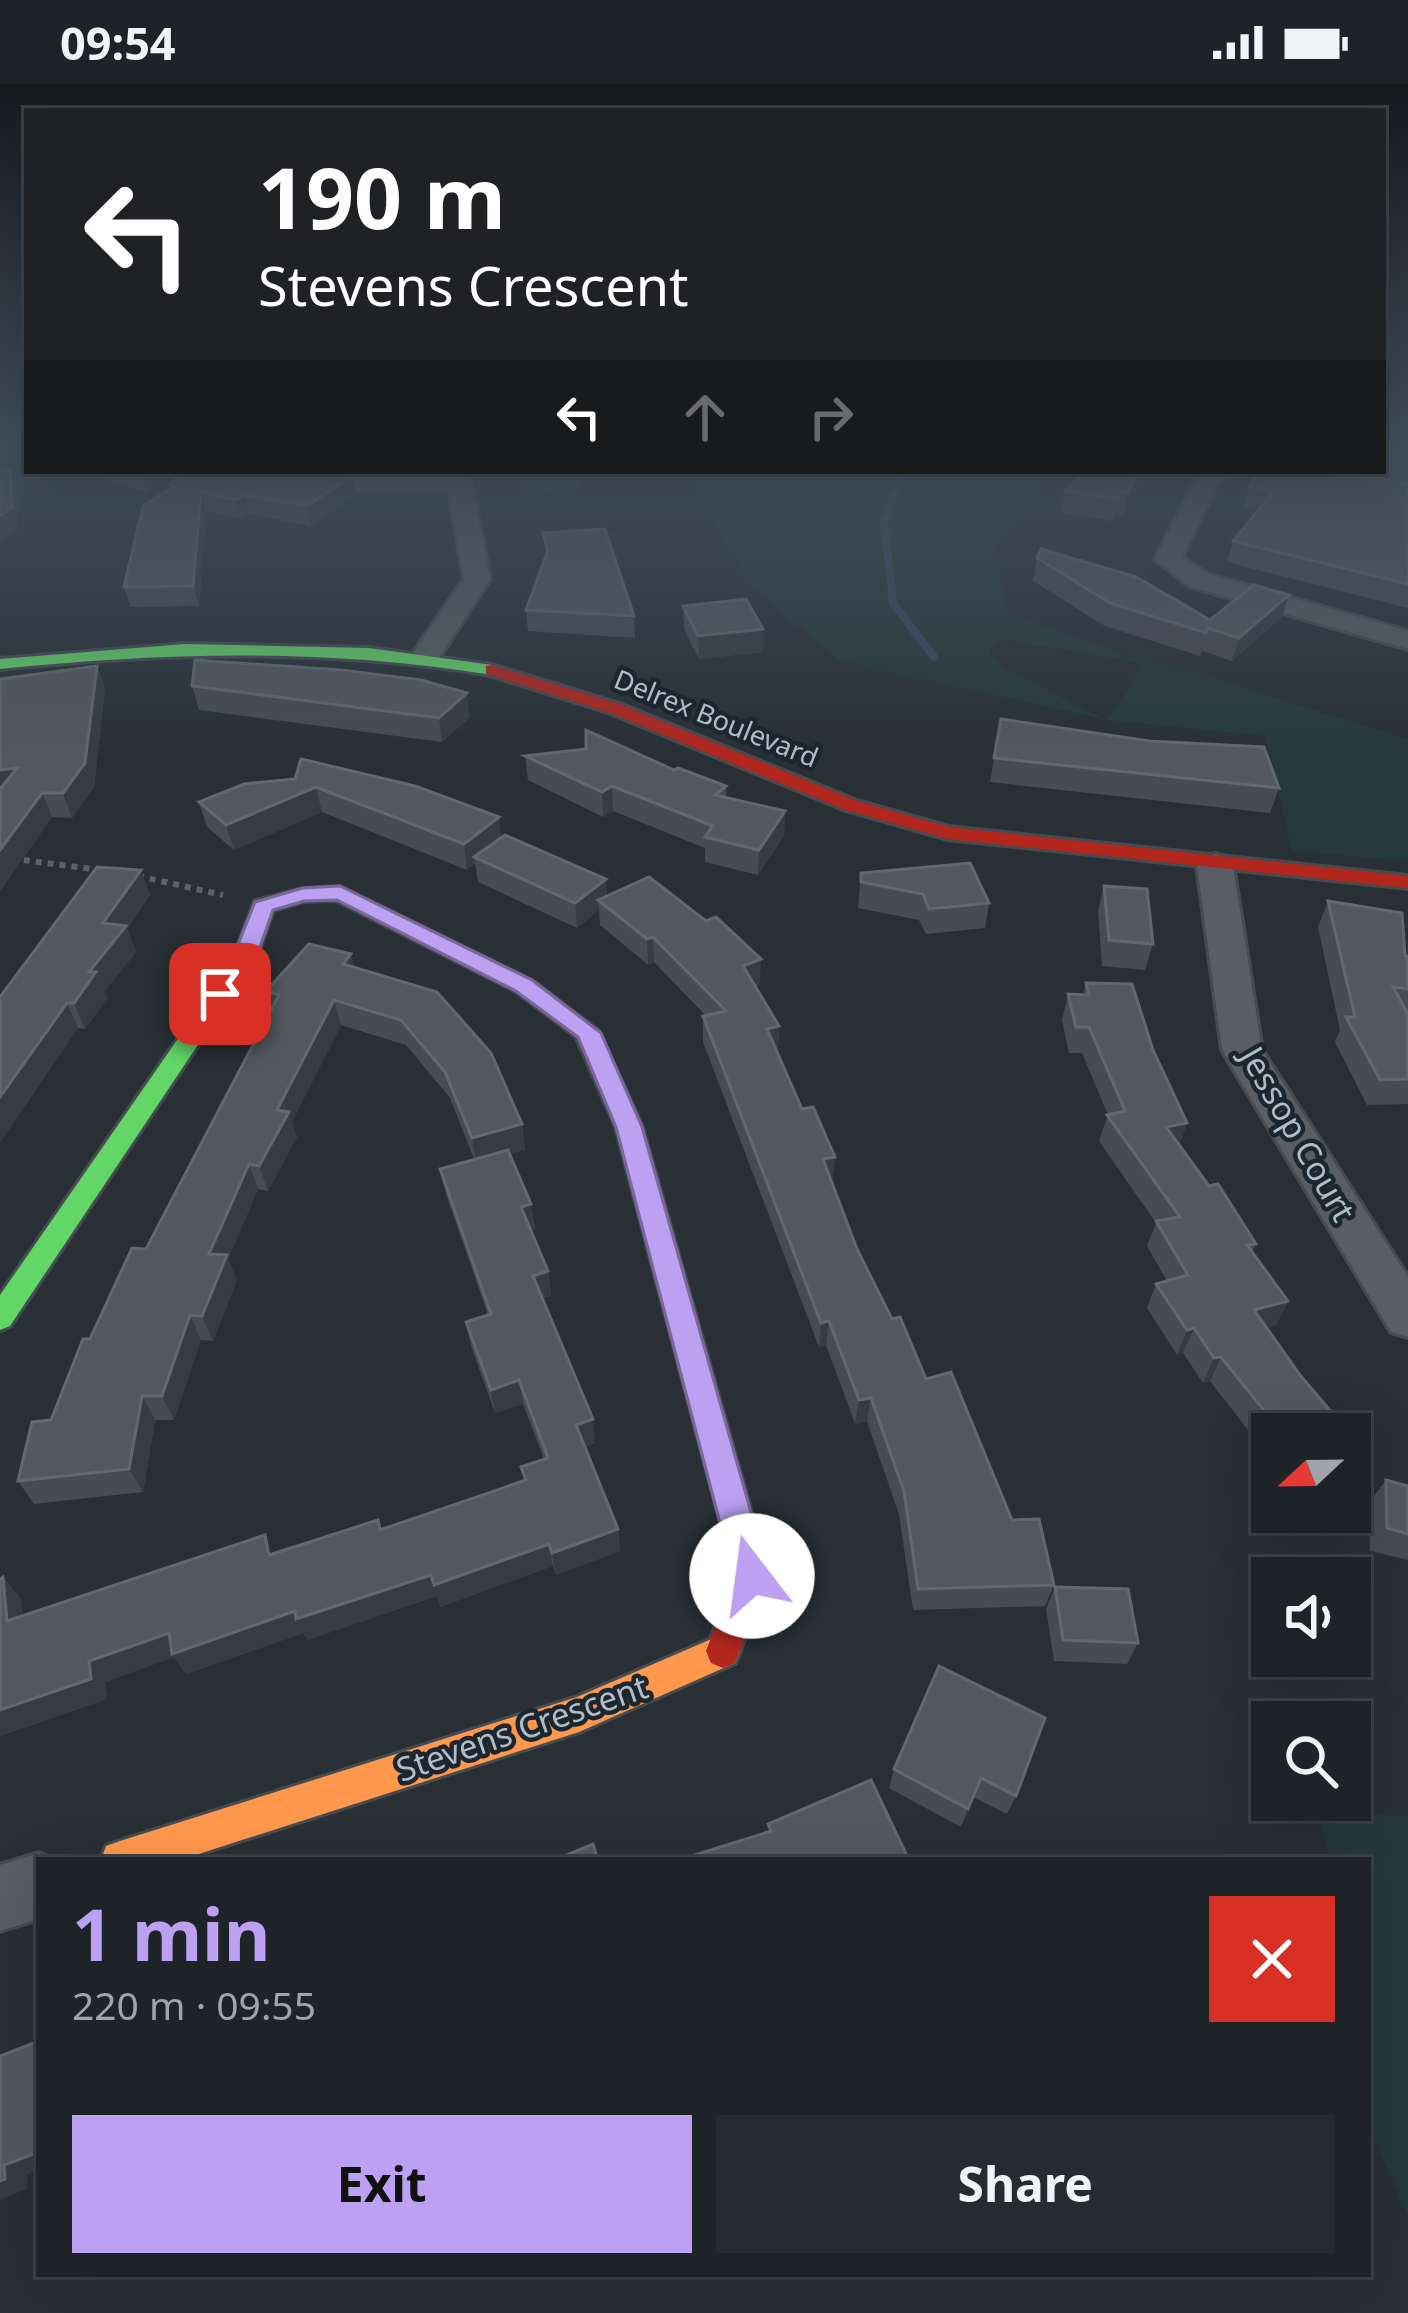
<!DOCTYPE html>
<meta charset="utf-8">
<style>
body{margin:0;font-family:"Noto Sans",sans-serif;background:#262b30;color:#f1f3f6;height:100vh;display:flex;flex-direction:column;font-size:45px;white-space:nowrap}
*{box-sizing:border-box;margin:0}
p{font-size:39px;color:#a1a4a8}
.icon{flex:none;width:66px;height:66px;fill:none;stroke:currentColor;stroke-width:2;stroke-linecap:round;stroke-linejoin:round}
.map{position:relative;flex:1;overflow:hidden}
.drawer{position:absolute;left:36px;top:1773px;width:1335px;height:420px;display:flex;flex-direction:column;background:#1e2328;border-radius:0px;box-shadow:0 12px 48px #0002,0 0 0 3px #3c4045}
.drawer>*{flex:none}
.banner{position:absolute;left:24px;top:24px;width:1362px;height:366px;border-radius:0px;box-shadow:0 12px 48px #0002,0 0 0 3px #3c4045;background:#202124;color:#fff;overflow:hidden}
.needle{width:78px;rotate:248deg}
.fabs{position:absolute;left:1251px;top:1329px;display:grid;gap:24px}
.fabs a{display:grid;place-items:center;width:120px;height:120px;border-radius:0px;background:#1e2328;box-shadow:0 12px 48px #0002,0 0 0 3px #3c4045;font-size:60px}
.pin{position:absolute;display:grid;place-items:center;width:102px;height:102px;color:#fff;margin:-51px;border-radius:24px;box-shadow:0 6px 18px #0006}
.me{position:absolute;width:132px;margin:-66px;rotate:345deg;stroke-linejoin:round;filter:drop-shadow(0 0 9px #0008)}
.turn{display:flex;align-items:center;gap:42px;height:252px;padding:0 36px;font-size:54px}
.turn .icon{width:156px;height:156px;stroke-width:2.5}
.turn b{display:block;font-size:84px;line-height:102px}
.lanes{display:flex;align-items:center;height:114px;padding:0 36px;background:#0003;justify-content:center;gap:60px;direction:ltr}
.lanes .off{opacity:.35}
.round{display:grid;place-items:center;flex:none;width:126px;height:126px;border-radius:0px;background:#262b30}
.headline{display:flex;align-items:center;justify-content:space-between;height:204px;padding:0 36px}
h1{font-size:72px;font-weight:700;line-height:90px;color:#bca0f2}
.action{display:flex;gap:24px;margin-top:auto;padding:24px 36px}
.action a{flex:1;height:138px;border-radius:0px;background:#bca0f2;color:#111;font-size:48px;font-weight:700;line-height:138px;text-align:center}
.action a+a{background:#262b30;color:#f1f3f6}
.status{display:flex;justify-content:space-between;align-items:center;height:84px;padding:0 60px;background:#1e2328;direction:ltr}
.status svg{height:33px;fill:currentColor}
.map>svg:first-child{display:block}
.green{fill:#25393a;fill-rule:evenodd}
.lines{fill:none;stroke-linecap:round;stroke-linejoin:round}
.stream{stroke:#36495d;stroke-width:8}
.street-casing{stroke:#464b50;stroke-width:6}
.fast-casing{stroke:#464b50;stroke-width:6}
.slow-casing{stroke:#464b50;stroke-width:6}
.jam-casing{stroke:#464b50;stroke-width:6}
.path{stroke:#5b6167;stroke-width:6;stroke-dasharray:6 6;stroke-linecap:butt}
.street{fill:#585e63;fill-rule:evenodd}
.fast{fill:#63d668;fill-rule:evenodd}
.slow{fill:#ff974d;fill-rule:evenodd}
.jam{fill:#b3261e;fill-rule:evenodd}
.wall{fill:#474c53}
.shaded-wall{fill:#363c42}
.building{fill:#53585f;stroke:#62686f;stroke-width:3}
.route{fill:#bca0f2;stroke:#7a689d;stroke-width:3}
.labels{text-anchor:middle;stroke-width:9;stroke-linejoin:round;paint-order:stroke}
.far-street-label{font-size:27px;fill:#b2bcc6;stroke:#1c262f}
.street-label{font-size:33px;fill:#b2bcc6;stroke:#1c262f}
</style>
<div class="status"><b>09:54</b><svg viewBox="0 0 49 12"><path d="M0 12V9h3v3zM5 12V6h3v6zM10 12V3h3v9zM15 12V0h3v12zM26 1h20v11H26zM47 4h2v5h-2z"/></svg></div>
<div class="map">
<svg width="1408" height="2229" viewBox="0 0 1408 2229">
<rect width="100%" height="100%" fill="#282f35"/>
<g class="green">
<path d="M684 387H1052L992 469 1009 529 1146 578 1176 583 1408 655V777L1292 767 1265 652 1108 636 839 576 754 506ZM1002 556 1145 579 1107 636 1010 588 988 567Z"/>
<path d="M1317 1728 1408 1732V2131L1368 2042V1776H1330Z"/>
</g>
<g class="lines">
<path class="stream" d="M904 387 884 435 893 519 934 573"/>
<defs>
<g id="street">
<path d="M240 387 446 393 445 387H469L490 495 436 578H416L411 572 464 495 449 407H360L252 394Z"/>
<path d="M1236 387 1218 398 1182 473 1207 490 1408 547V565L1189 502 1155 475 1200 388Z"/>
<path d="M1215 770 1227 774 1233 781 1262 966 1408 1193V1253L1391 1248 1222 966 1197 781 1203 774Z"/>
<path d="M39 1769 55 1776H39V1835L0 1847V1781Z"/>
</g>
<g id="fast">
<path d="M185 560 369 564 492 581 501 586 492 591C327 564 166 568 0 585V575Z"/>
<path d="M340 803 532 897 598 947 586 955 577 953 516 907 336 816 304 817 273 826 256 874 10 1242 0 1246V1211L234 874 255 817 303 805Z"/>
</g>
<path id="slow" d="M723 1550 735 1555 740 1567 735 1579 579 1648 180 1776H101L106 1762 120 1757 577 1613Z"/>
<g id="jam">
<path d="M492 581 620 620 857 717 949 743 1408 792V804L948 755 843 725 608 628 486 590V582Z"/>
<path d="M586 939 598 947 642 1043 769 1492 735 1579 723 1584 711 1579 706 1567 735 1492 616 1043 574 947Z"/>
</g>
</defs>
<use href="#street" class="street-casing"/>
<use href="#fast" class="fast-casing"/>
<use href="#slow" class="slow-casing"/>
<use href="#jam" class="jam-casing"/>
<g class="path">
<path d="M0 773 100 786"/>
<path d="M138 792 223 811"/>
</g>
<use href="#street" class="street"/>
<use href="#fast" class="fast"/>
<use href="#slow" class="slow"/>
<use href="#jam" class="jam"/>
</g>
<g class="wall">
<path d="M1383 363H1408V399L1349 387H1383Z"/>
<path d="M80 387H151L154 398 149 409Z"/>
<path d="M515 387H579L580 405 524 410Z"/>
<path d="M1086 387H1156L1131 412 1123 431 1115 430 1112 437 1061 429 1065 407Z"/>
<path d="M169 400 355 411 311 442 249 430 241 435 206 427 199 522 131 523 124 503 170 405Z"/>
<path d="M1408 400V524L1227 478 1233 457 1259 426 1243 423 1249 403Z"/>
<path d="M543 449 634 532 635 554 528 547 526 526 546 472Z"/>
<path d="M1037 474 1210 536 1282 533 1232 577 1202 567 1200 572 1105 542 1033 497Z"/>
<path d="M683 522 763 568 699 575 684 545Z"/>
<path d="M97 582 105 605 94 703 72 734 52 733 0 807V595Z"/>
<path d="M192 602 470 633 442 658 199 626Z"/>
<path d="M1001 635 1279 704 1270 729 990 698Z"/>
<path d="M525 672 674 686 726 702V713L785 727 784 752 758 791 705 778V764L613 727 603 733 528 696Z"/>
<path d="M295 695 501 753 606 795 607 812 760 900 756 902 779 942 778 967 802 1025 835 1073 832 1098 857 1165 892 1235 926 1295 1054 1501 1045 1522 913 1526 899 1430 867 1338 855 1340 826 1261 819 1263 703 958V932H706L654 878 648 881 600 841 599 826 577 844 478 798 475 779 467 786 322 728 234 766 207 743 199 718Z"/>
<path d="M141 786 150 811 127 845 136 868 104 908 107 914 85 945 78 944 0 1058V913Z"/>
<path d="M861 789 989 819 985 844 926 850 919 836 858 824Z"/>
<path d="M1104 802 1153 860 1145 886 1102 882 1098 827Z"/>
<path d="M1328 817 1408 872V1020L1367 1021 1335 958 1340 946 1318 843Z"/>
<path d="M354 884 522 1040 525 1066 510 1070 531 1120 535 1145 530 1146 548 1187 551 1212 543 1214 595 1359 585 1363 618 1445 620 1467 556 1491 553 1482 440 1523 437 1512 307 1556 303 1549 186 1590 174 1573 105 1598 107 1615 0 1652 3 1493 21 1515 22 1532 273 1469 378 1436 381 1446 524 1397 521 1383 544 1375 523 1320 495 1329 471 1262 466 1238 488 1231 446 1110 440 1085 474 1075 450 1014 406 961 341 941 292 1038 297 1053 268 1107 258 1105 228 1175 237 1196 213 1257 201 1256 174 1336H155L143 1408 34 1420 18 1397 51 1336 90 1255 146 1165 272 925 266 907Z"/>
<path d="M1086 899 1153 966 1187 1039 1179 1061 1256 1160 1252 1168 1288 1217 1276 1241 1267 1244 1300 1291 1350 1350H1272V1377L1210 1297 1203 1299 1183 1269 1177 1271 1147 1224 1156 1200 1167 1197 1147 1162 1156 1139 1099 1057 1108 1031 1082 969H1069L1062 936 1068 910 1083 911Z"/>
<path d="M1386 1396 1408 1402V1476L1370 1467 1369 1419Z"/>
<path d="M1055 1503 1138 1559 1127 1580 1054 1577 1046 1525Z"/>
<path d="M939 1582 1016 1712 1007 1730 973 1713 961 1743 889 1704 894 1685Z"/>
</g>
<g class="shaded-wall">
<path d="M10 385 17 405 19 444 0 458V432Z"/>
<path d="M147 387H151L154 398 149 409 144 393Z"/>
<path d="M550 387H579L580 405 524 410 522 390Z"/>
<path d="M1140 387H1156L1131 412 1123 431 1127 409Z"/>
<path d="M352 392 355 411 311 442 307 422Z"/>
<path d="M201 408 206 427 199 522 193 502Z"/>
<path d="M244 411 249 430 241 435 236 416Z"/>
<path d="M1289 511 1282 533 1232 577 1239 554Z"/>
<path d="M763 545V568L699 575 698 552Z"/>
<path d="M97 582 105 605 94 703 72 734 63 709Z"/>
<path d="M467 609 470 633 442 658 439 634Z"/>
<path d="M17 684 0 711V686Z"/>
<path d="M612 702 613 727 603 733 602 708Z"/>
<path d="M316 703 322 728 234 766 226 741Z"/>
<path d="M42 709 52 733 0 807V766Z"/>
<path d="M785 727 784 752 758 791 759 766Z"/>
<path d="M499 733 502 758 474 773 475 779 467 786 464 760Z"/>
<path d="M141 786 150 811 127 845 136 868 104 908 107 914 85 945 74 919 103 839Z"/>
<path d="M606 795 607 820 598 816 599 826 577 844 575 819Z"/>
<path d="M653 853 654 878 648 881 647 855Z"/>
<path d="M351 870 357 896 343 880Z"/>
<path d="M761 875 760 900 743 908V882Z"/>
<path d="M334 916 341 941 292 1038 297 1053 268 1107 259 1082 277 1026Z"/>
<path d="M67 919 78 944 0 1058V1013Z"/>
<path d="M779 942 778 967 767 945Z"/>
<path d="M1187 1039 1177 1064 1166 1043Z"/>
<path d="M522 1040 525 1066 476 1080 472 1054Z"/>
<path d="M835 1073 832 1098 823 1075Z"/>
<path d="M249 1080 258 1105 228 1175 237 1196 213 1257 202 1232 209 1170Z"/>
<path d="M531 1120 535 1145 524 1148 521 1123Z"/>
<path d="M548 1187 551 1212 537 1216 533 1192Z"/>
<path d="M1288 1217 1276 1241 1242 1250 1254 1226Z"/>
<path d="M190 1231 201 1256 174 1336 162 1312Z"/>
<path d="M829 1237 826 1261 819 1263 821 1239Z"/>
<path d="M1194 1244 1183 1269 1177 1271 1187 1246Z"/>
<path d="M1221 1273 1210 1297 1203 1299 1214 1274Z"/>
<path d="M519 1296 523 1320 495 1329 491 1306Z"/>
<path d="M142 1312 155 1336 143 1408 129 1385Z"/>
<path d="M871 1314 867 1338 855 1340 859 1316Z"/>
<path d="M593 1335 595 1359 579 1364 576 1341Z"/>
<path d="M1372 1377 1356 1400 1350 1403V1386Z"/>
<path d="M618 1445 620 1467 556 1491 552 1469Z"/>
<path d="M549 1460 553 1482 440 1523 437 1512 307 1556 303 1549 186 1590 174 1573 105 1598 107 1615 0 1652V1626L89 1577 169 1549 295 1527Z"/>
<path d="M3 1493 21 1515 24 1558 7 1537Z"/>
<path d="M39 2068V2085L27 2090 28 2104 0 2116V2097L4 2081Z"/>
</g>
<g class="building">
<path d="M1383 363H1408V378L1383 373Z"/>
<path d="M10 385 12 424 0 432V391Z"/>
<path d="M126 387H147L144 393Z"/>
<path d="M187 387H309L352 392 307 422 244 411 236 416 201 408 193 502 124 503 143 422 176 401 169 400Z"/>
<path d="M1086 387H1140L1127 409 1120 408 1117 415 1065 407Z"/>
<path d="M1257 387H1339L1408 400V500L1233 457 1274 407 1249 403Z"/>
<path d="M605 445 634 532 526 526 548 466 543 449Z"/>
<path d="M1041 465 1136 493 1210 536 1254 501 1289 511 1239 554 1208 544 1206 549 1110 519 1037 474Z"/>
<path d="M746 515 763 545 698 552 683 522Z"/>
<path d="M195 576 341 586 421 596 467 609 439 634 192 602Z"/>
<path d="M97 582 85 679 63 709H42L0 766V705L17 684 0 686V595Z"/>
<path d="M1001 635 1149 657 1264 663 1279 704 994 674Z"/>
<path d="M586 646 674 686 678 684 726 702 715 711 785 727 759 766 705 753 713 742 612 702 602 708 525 672 586 665Z"/>
<path d="M301 675 415 702 499 733 464 760 316 703 226 741 199 718 244 700 295 695Z"/>
<path d="M505 751 606 795 575 819 474 773Z"/>
<path d="M970 779 989 819 929 825 923 810 861 798V789Z"/>
<path d="M97 783 141 786 103 839 126 842 89 888H96L74 919H67L0 1013V913Z"/>
<path d="M649 793 706 837 716 833 761 875 743 882 779 942 767 945 802 1025 813 1023 835 1073 823 1075 857 1165 892 1235 900 1233 926 1295 951 1288 1012 1436 1039 1435 1054 1501 918 1505 904 1407 871 1314 859 1316 829 1237 821 1239 703 932 726 927 653 853 647 855 598 816Z"/>
<path d="M1104 802 1147 805 1153 860 1109 856Z"/>
<path d="M1328 817 1402 829 1405 872H1408V905L1393 903 1408 930V995L1380 996 1346 933H1355Z"/>
<path d="M309 860 351 870 343 880 437 908 491 969 522 1040 472 1054 445 988 401 936 334 916 277 1026 289 1028 259 1082 249 1080 209 1170 227 1171 202 1232 190 1231 162 1312H142L129 1385 18 1397 32 1338 51 1336 83 1255H90L132 1164 146 1165 279 911 266 907Z"/>
<path d="M1086 899 1132 900 1153 966 1187 1039 1166 1043 1209 1102 1218 1100 1256 1160 1247 1161 1288 1217 1254 1226 1300 1291 1350 1350H1283L1221 1273 1214 1274 1194 1244 1187 1246 1156 1200 1188 1191 1156 1137 1180 1133 1107 1031 1125 1027 1089 943H1076L1068 910 1089 911Z"/>
<path d="M508 1066 531 1120 521 1123 548 1187 533 1192 593 1335 576 1341 618 1445 552 1469 549 1460 434 1501 431 1491 296 1535 295 1527 172 1570 169 1549 89 1577 91 1595 0 1626V1495L3 1493 7 1537 265 1451 269 1471 378 1436 380 1446 526 1396 521 1383 548 1374 519 1296 491 1306 466 1238 491 1230 440 1085Z"/>
<path d="M1350 1350 1372 1377 1350 1386Z"/>
<path d="M1386 1396 1408 1402V1450L1387 1444Z"/>
<path d="M1055 1503 1128 1505 1138 1559 1063 1556Z"/>
<path d="M939 1582 1045 1634 1016 1712 981 1694 968 1725 894 1685Z"/>
<path d="M871 1696 909 1776H679L771 1747 768 1740Z"/>
<path d="M593 1760 598 1776H555Z"/>
<path d="M39 1957V2068L4 2081 5 2095 0 2097V1972Z"/>
</g>
<linearGradient id="sky" x2="0" y2="1"><stop stop-color="#161a1d"/><stop offset="0.54" stop-color="#424d5c"/><stop offset="1" stop-color="#424d5c" stop-opacity="0"/></linearGradient>
<rect width="1408" height="675" fill="url(#sky)"/>
<path class="route" d="M340 802 532 896 601 949 642 1043 769 1492 764 1503 752 1508 739 1503 734 1492 616 1043 578 953 516 907 337 816 304 817 273 826 256 874 229 915H212L209 910 233 873 255 818 303 804Z"/>
<g class="labels">
<g class="far-street-label">
<text transform="translate(716 635) rotate(22)" y="9">Delrex Boulevard</text>
</g>
<g class="street-label">
<text transform="translate(1298 1050) rotate(60)" y="12">Jessop Court</text>
<text transform="translate(522 1644) rotate(-19)" y="12">Stevens Crescent</text>
</g>
</g>
</svg>
<div class="fabs">
<a><svg class="needle" viewBox="-14 -14 28 28"><path d="M0-13l5 13h-10z" fill="#e53935"/><path d="M0 13l5-13h-10z" fill="#a1a4a8"/></svg></a>
<a><svg class="icon" aria-label="sound" viewBox="0 0 24 24"><path d="M4 9h4l5-4v14l-5-4H4zM17 9q2 3 0 6"/></svg></a>
<a><svg class="icon" aria-label="search" viewBox="0 0 24 24"><circle cx="10" cy="10" r="6"/><path d="M15 15l6 6"/></svg></a>
</div>
<div class="pin" style="left:220px;top:910px;background:#d93025"><svg class="icon" aria-label="arrive" viewBox="0 0 24 24"><path d="M6 21V4h12l-3 4 3 4H6"/></svg></div>
<svg class="me" style="left:752px;top:1492px" viewBox="-20 -20 40 40"><circle r="19" fill="#fff"/><path d="M0-13L10 11 0 6-10 11z" fill="#bca0f2"/></svg>
<div class="banner">
<div class="turn"><svg class="icon" aria-label="left" viewBox="0 0 24 24"><path d="M17 20v-9H6M10 6l-5 5 5 5"/></svg><div><b>190 m</b>Stevens Crescent</div></div>
<div class="lanes"><svg class="icon" aria-label="left" viewBox="0 0 24 24"><path d="M17 20v-9H6M10 6l-5 5 5 5"/></svg><svg class="icon off" aria-label="ahead" viewBox="0 0 24 24"><path d="M12 20V5M6 11l6-6 6 6"/></svg><svg class="icon off" aria-label="right" viewBox="0 0 24 24"><path d="M7 20v-9h11M14 6l5 5-5 5"/></svg></div>
</div>
<section class="drawer">
<div class="headline"><div><h1>1 min</h1><p>220 m · 09:55</p></div><a class="round" style="background:#d93025;color:#fff"><svg class="icon" aria-label="close" viewBox="0 0 24 24"><path d="M6 6l12 12M18 6L6 18"/></svg></a></div>
<div class="action"><a>Exit</a><a>Share</a></div>
</section>
</div>
